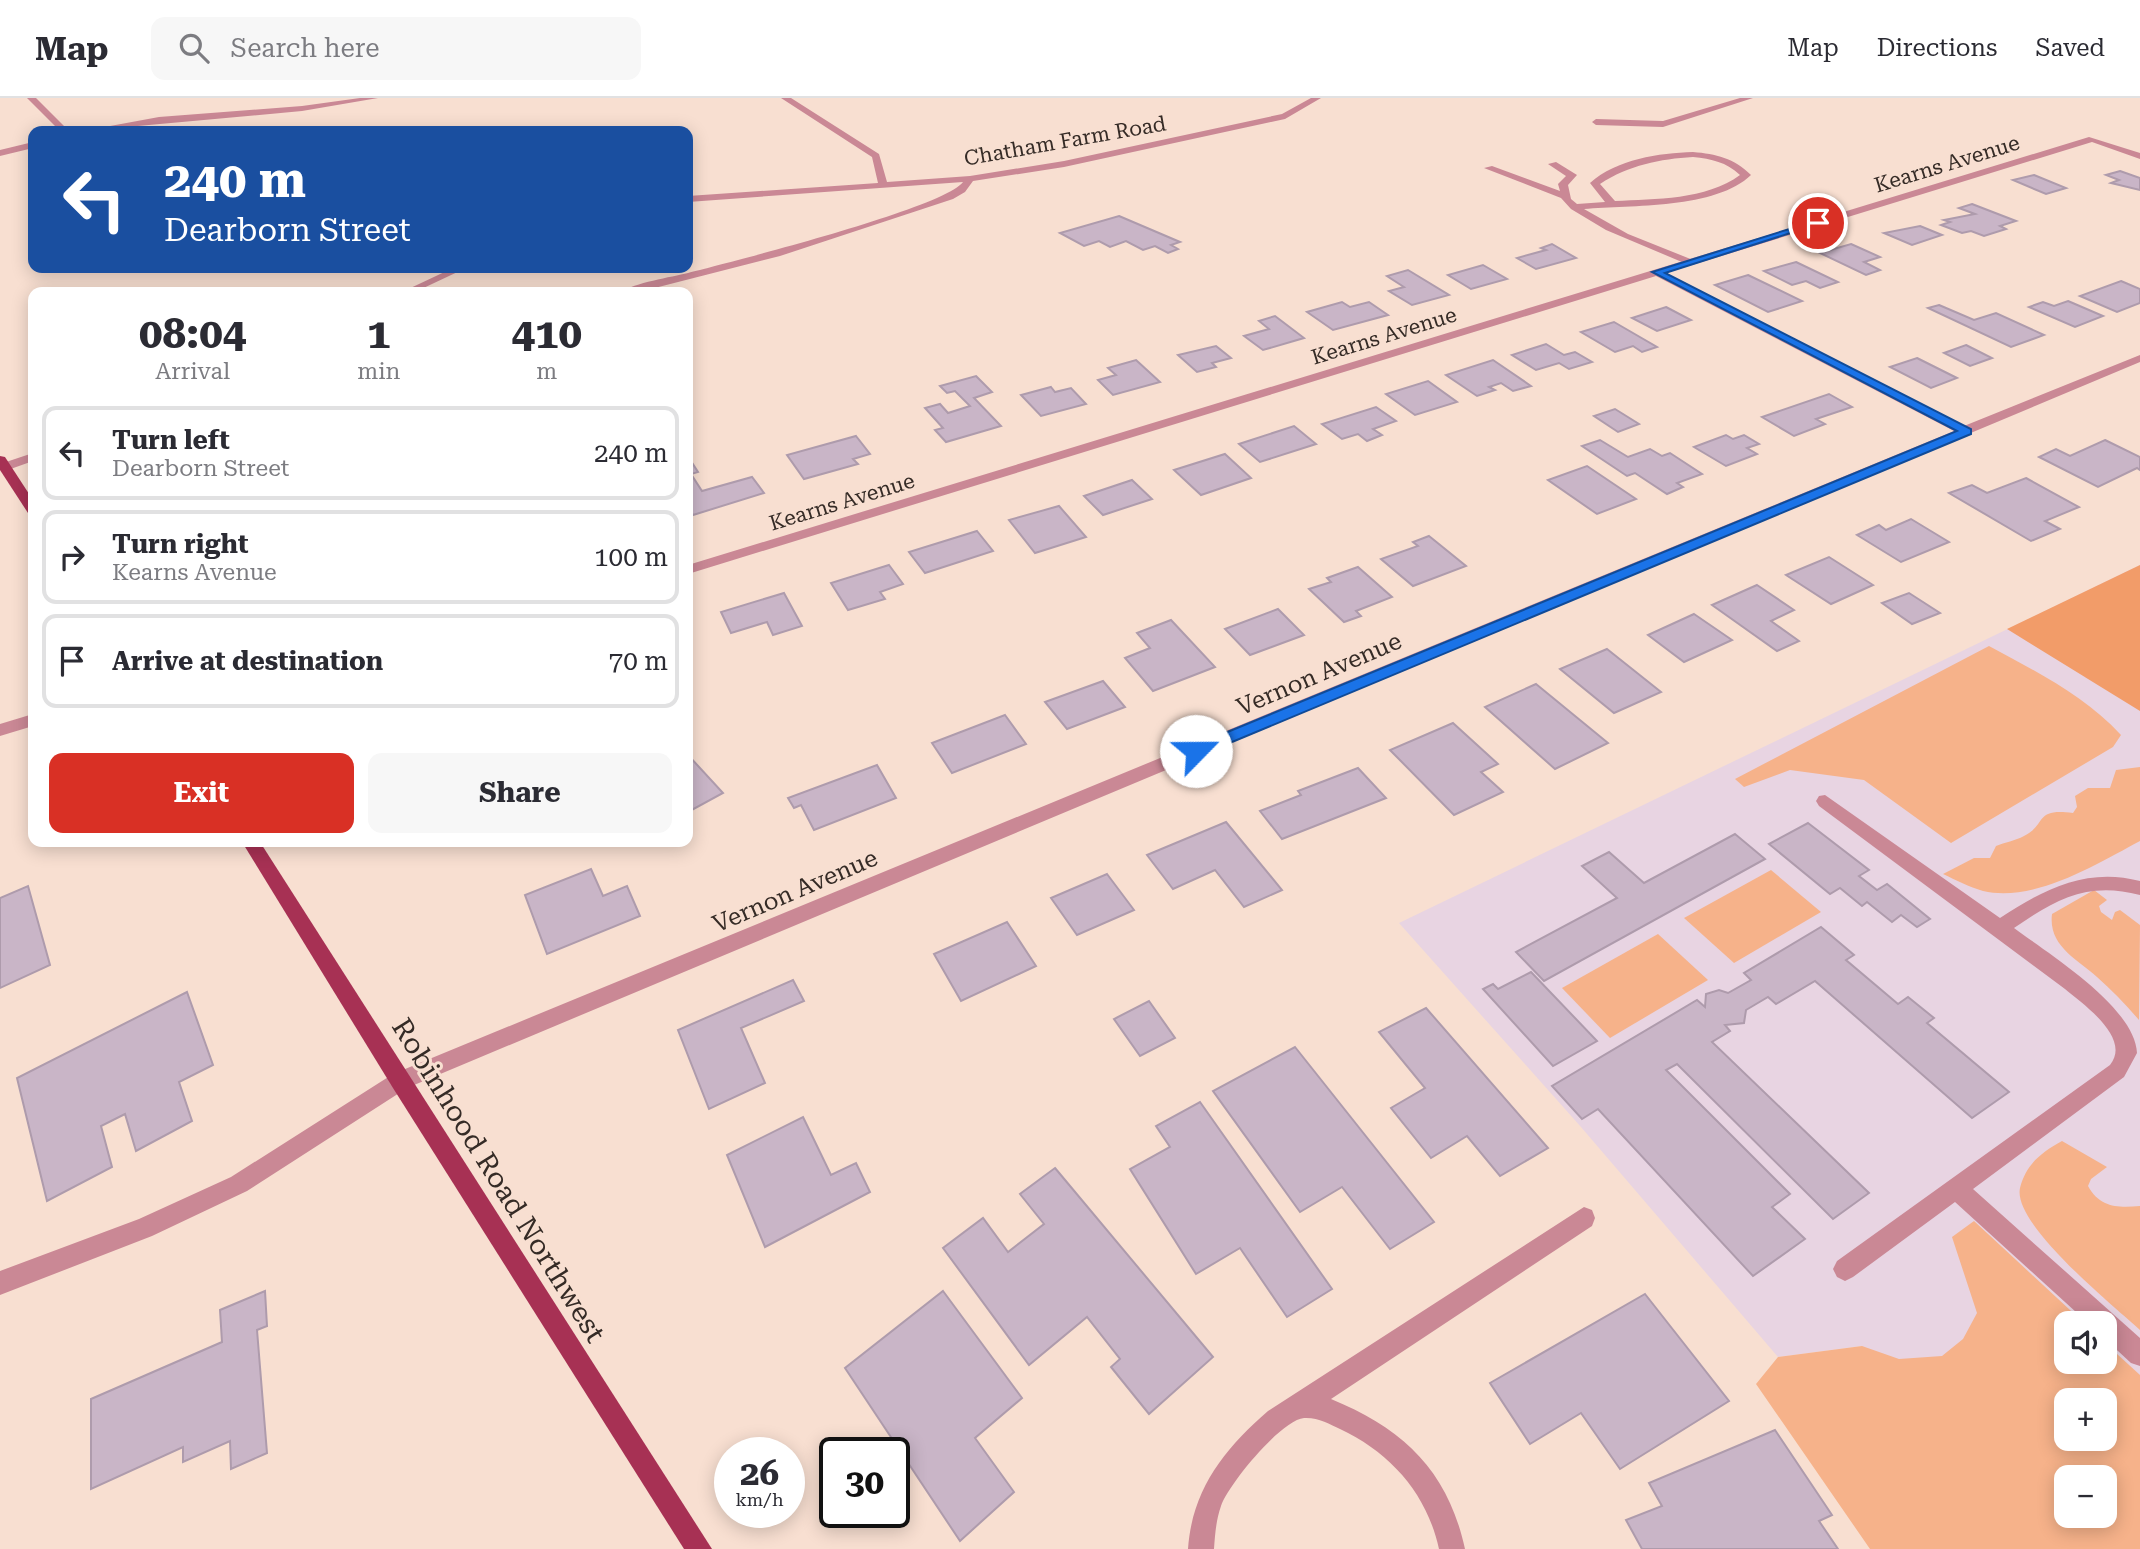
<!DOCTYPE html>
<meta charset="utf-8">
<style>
body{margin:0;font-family:"Roboto Serif",serif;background:#f7f7f7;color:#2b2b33;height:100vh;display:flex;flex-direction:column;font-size:26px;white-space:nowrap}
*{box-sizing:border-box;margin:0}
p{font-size:23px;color:#7c7c81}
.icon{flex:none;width:38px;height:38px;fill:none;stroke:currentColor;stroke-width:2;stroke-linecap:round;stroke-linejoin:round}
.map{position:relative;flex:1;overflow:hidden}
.panel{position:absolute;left:28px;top:189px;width:665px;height:560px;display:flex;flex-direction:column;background:#fff;border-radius:14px;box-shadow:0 4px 18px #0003}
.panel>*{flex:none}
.hud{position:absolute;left:28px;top:28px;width:665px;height:147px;border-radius:14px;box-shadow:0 4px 18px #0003;background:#1a4fa0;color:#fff;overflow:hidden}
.buttons{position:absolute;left:2054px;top:1213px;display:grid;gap:14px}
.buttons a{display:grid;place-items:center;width:63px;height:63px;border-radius:14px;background:#fff;box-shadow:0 4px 18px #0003;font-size:35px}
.speed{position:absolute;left:714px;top:1339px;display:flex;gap:14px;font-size:35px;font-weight:700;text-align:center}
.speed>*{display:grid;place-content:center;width:91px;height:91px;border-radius:50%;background:#fff;box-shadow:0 4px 18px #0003;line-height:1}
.speed small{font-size:18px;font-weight:400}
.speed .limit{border:4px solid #111;border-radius:10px;background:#fff;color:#111}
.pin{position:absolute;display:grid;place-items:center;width:60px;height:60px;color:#fff;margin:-30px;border:4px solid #fff;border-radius:50%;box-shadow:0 2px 7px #0007}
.me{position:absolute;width:77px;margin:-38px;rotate:67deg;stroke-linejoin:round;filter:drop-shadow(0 0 5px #0008)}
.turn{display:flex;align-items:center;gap:24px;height:147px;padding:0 21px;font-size:32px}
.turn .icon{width:91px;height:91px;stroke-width:2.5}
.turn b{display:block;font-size:49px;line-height:60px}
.eta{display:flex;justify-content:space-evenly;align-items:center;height:119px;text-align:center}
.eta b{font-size:42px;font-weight:700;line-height:49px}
.action{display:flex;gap:14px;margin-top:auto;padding:14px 21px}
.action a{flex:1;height:80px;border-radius:14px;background:#d93025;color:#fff;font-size:28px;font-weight:700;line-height:80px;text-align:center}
.action a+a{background:#f7f7f7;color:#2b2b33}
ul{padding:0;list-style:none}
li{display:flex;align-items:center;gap:21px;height:94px;margin:0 14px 10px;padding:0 7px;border:4px solid #e1e1e2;border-radius:14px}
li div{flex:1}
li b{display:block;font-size:26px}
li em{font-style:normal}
header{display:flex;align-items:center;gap:42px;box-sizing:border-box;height:98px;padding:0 35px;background:#fff;border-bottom:2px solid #e1e1e2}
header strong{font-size:33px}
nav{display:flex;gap:38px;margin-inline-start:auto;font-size:24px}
.search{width:490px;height:63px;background:#f7f7f7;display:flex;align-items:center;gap:18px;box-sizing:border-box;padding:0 24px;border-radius:14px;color:#7c7c81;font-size:26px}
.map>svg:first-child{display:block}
.commercial{fill:#e8d4e2;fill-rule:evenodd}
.green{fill:#f6b28a;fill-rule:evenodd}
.forest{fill:#f29c69}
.building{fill:#c9b5c7;stroke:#ae9bac;stroke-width:2}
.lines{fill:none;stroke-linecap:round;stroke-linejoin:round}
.lane{fill:#ca8895;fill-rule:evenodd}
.street{fill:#ca8895;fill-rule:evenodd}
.primary{fill:#a73154;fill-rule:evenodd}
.route{fill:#1a73e8;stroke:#114b97;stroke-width:2}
.labels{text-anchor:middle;stroke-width:6;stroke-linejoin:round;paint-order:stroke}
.far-street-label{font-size:21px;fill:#352b26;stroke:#f8dfd1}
.street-label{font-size:24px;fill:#352b26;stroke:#f8dfd1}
.near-street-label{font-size:28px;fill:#352b26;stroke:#f8dfd1}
</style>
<header>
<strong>Map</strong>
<div class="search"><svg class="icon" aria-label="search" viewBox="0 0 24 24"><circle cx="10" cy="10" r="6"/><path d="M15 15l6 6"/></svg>Search here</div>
<nav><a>Map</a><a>Directions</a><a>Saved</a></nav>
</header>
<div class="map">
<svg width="2140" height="1451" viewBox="0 0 2140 1451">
<rect width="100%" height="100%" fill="#f8dfd1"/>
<path class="commercial" d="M2140 467V1451H2019L1862 1248 1778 1259 1581 1029 1399 825ZM2067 1225H2105V1264H2067ZM2067 1302H2105V1340H2067ZM2067 1379H2105V1418H2067Z"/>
<g class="green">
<path d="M1989 548C2037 574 2084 597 2121 637L2113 649 1951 745 1864 682 1790 672 1744 689 1735 681Z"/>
<path d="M2140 669V743C2097 766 2034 805 1983 793 1969 789 1956 782 1943 776L1974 760H1990L1996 748C2005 744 2015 743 2024 738 2048 726 2033 710 2073 715L2077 709 2075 698 2088 690H2110L2116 672Z"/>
<path d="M1771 772 1821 814 1734 865 1684 820Z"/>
<path d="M2094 792 2107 802 2099 808 2101 814 2112 822 2115 814 2120 812 2140 827 2139 922C2126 907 2112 892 2097 879 2077 861 2048 848 2052 816Z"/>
<path d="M1658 836 1708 882 1610 940 1562 890Z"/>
<path d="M2062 1043 2107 1069 2091 1081 2088 1088C2100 1110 2119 1110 2140 1108V1232C2114 1208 2012 1126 2020 1090 2026 1066 2042 1054 2062 1043Z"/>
<path d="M1974 1123 2084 1225H2067V1264H2105V1245L2140 1277V1451H1870L1756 1286 1778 1259 1862 1248 1899 1261 1942 1258 1963 1241 1977 1215 1952 1139ZM2105 1302V1340H2067V1302ZM2105 1379V1418H2067V1379Z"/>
</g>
<path class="forest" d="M2140 467V613L2007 531Z"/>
<g class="building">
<path d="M2120 73 2140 80V92L2111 85 2119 82 2106 77Z"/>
<path d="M2034 77 2066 90 2046 96 2013 82Z"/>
<path d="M1972 106 2016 123 2000 128 2006 131 1984 138 1971 133 1962 135 1941 127 1950 124 1944 122 1975 116 1959 110Z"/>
<path d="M1119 118 1180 144 1171 147 1178 151 1168 155 1155 148 1143 152 1126 143 1110 149 1099 143 1084 148 1060 135Z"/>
<path d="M1920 128 1942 137 1912 147 1884 135Z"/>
<path d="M1552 146 1576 160 1536 171 1517 160 1546 152 1541 150Z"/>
<path d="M1851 146 1880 159 1864 164 1880 172 1866 177 1820 155Z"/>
<path d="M1796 164 1838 184 1820 190 1806 183 1792 187 1764 173Z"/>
<path d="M1483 167 1507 181 1471 191 1448 177Z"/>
<path d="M1408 172 1449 197 1412 207 1389 193 1404 189 1387 178Z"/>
<path d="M1748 177 1802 203 1768 214 1715 187Z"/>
<path d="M2121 183 2140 191V205L2117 214 2080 198Z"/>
<path d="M2068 203 2103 218 2075 229 2029 209 2043 204 2054 208Z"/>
<path d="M1342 204 1350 209 1369 204 1388 217 1333 232 1307 214Z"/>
<path d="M1939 207 1974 222 1996 215 2044 237 2011 249 1928 210Z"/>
<path d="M1666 209 1691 222 1657 233 1632 220Z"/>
<path d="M1275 218 1304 240 1263 252 1244 238 1269 231 1259 223Z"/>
<path d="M1614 224 1657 249 1642 254 1633 248 1615 254 1581 234Z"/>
<path d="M1546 246 1564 257 1575 254 1592 264 1569 271 1559 265 1536 272 1512 257Z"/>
<path d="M1966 247 1992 260 1970 268 1944 255Z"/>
<path d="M1216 248 1231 260 1212 265 1216 269 1197 274 1178 257Z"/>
<path d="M1917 260 1957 280 1931 290 1890 269Z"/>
<path d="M1136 262 1160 284 1113 297 1098 282 1116 277 1108 270Z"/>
<path d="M1493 262 1531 288 1513 293 1501 285 1489 289 1495 292 1477 298 1446 277Z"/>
<path d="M976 278 992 294 974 300 1001 328 946 344 935 332 943 330 925 310 940 306 948 315 970 308 955 293 947 295 940 288Z"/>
<path d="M1428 283 1457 304 1415 317 1386 296Z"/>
<path d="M1051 289 1055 294 1071 290 1086 306 1041 318 1021 297Z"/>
<path d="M1829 296 1852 309 1816 321 1825 326 1794 338 1762 319Z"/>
<path d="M1376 309 1396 323 1373 331 1382 337 1367 343 1358 336 1342 341 1322 326Z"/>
<path d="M1615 311 1639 326 1618 334 1594 318Z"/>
<path d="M1294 328 1316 346 1260 364 1239 346Z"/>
<path d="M1726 337 1733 341 1744 337 1759 346 1747 350 1757 356 1726 368 1694 349Z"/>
<path d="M856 338 870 356 853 361 858 366 804 381 787 357Z"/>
<path d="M1600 342 1628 359 1650 351 1662 358 1670 355 1702 376 1677 385 1683 389 1667 396 1635 375 1627 378 1582 348Z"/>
<path d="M2105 342 2140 359V372L2137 370 2098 389 2039 359 2056 351 2070 358Z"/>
<path d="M1225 356 1251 380 1201 397 1174 372Z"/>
<path d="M689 360 698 374 691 376 702 393 752 379 764 395 693 417 688 409Z"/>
<path d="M1587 368 1636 401 1597 416 1548 382Z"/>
<path d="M2026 380 2079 409 2045 423 2060 431 2031 443 1949 395 1972 387 1987 395Z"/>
<path d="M1132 382 1152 401 1103 417 1084 398Z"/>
<path d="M1059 408 1086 439 1035 455 1009 422Z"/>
<path d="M1911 421 1949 444 1901 464 1857 437 1879 427 1886 432Z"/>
<path d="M977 433 993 453 925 475 909 454Z"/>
<path d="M1429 438 1466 468 1413 488 1381 461 1418 448 1413 444Z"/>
<path d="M1829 459 1873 487 1831 506 1786 477Z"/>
<path d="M889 467 903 486 880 494 885 501 848 512 831 485Z"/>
<path d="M1358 469 1392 499 1356 513 1361 518 1344 524 1309 491 1331 484 1327 480Z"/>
<path d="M1757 487 1794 512 1771 523 1799 543 1777 553 1712 507Z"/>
<path d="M784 495 802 528 773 537 767 524 731 535 721 514Z"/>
<path d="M1909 495 1940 515 1912 526 1882 505Z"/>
<path d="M1278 511 1304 537 1250 557 1225 531Z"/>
<path d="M1694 516 1732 542 1684 564 1648 537Z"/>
<path d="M1171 522 1215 569 1153 593 1125 560 1150 550 1137 535Z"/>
<path d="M1607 551 1661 594 1614 615 1560 571Z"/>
<path d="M1103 583 1125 609 1067 631 1045 604Z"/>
<path d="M1536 586 1608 645 1555 671 1485 609Z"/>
<path d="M1005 617 1026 646 952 675 932 645Z"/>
<path d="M1453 625 1498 666 1481 674 1503 694 1454 717 1390 652Z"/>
<path d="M688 657 723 695 688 714Z"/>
<path d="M877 667 896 700 814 732 801 707 794 710 788 700Z"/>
<path d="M1358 670 1386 700 1282 741 1260 713 1301 697 1298 693Z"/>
<path d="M1226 724 1282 792 1244 809 1215 772 1173 791 1147 757Z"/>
<path d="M1808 725 1869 772 1859 778 1877 792 1887 786 1930 821 1917 829 1901 817 1892 824 1867 804 1862 808 1840 790 1830 796 1769 746Z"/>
<path d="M1735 736 1765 761 1544 883 1516 854 1617 800 1582 768 1609 754 1644 785Z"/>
<path d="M591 771 603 798 627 788 640 818 547 856 525 797Z"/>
<path d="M1107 776 1134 812 1077 837 1051 800Z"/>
<path d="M28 788 50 867 0 890V800Z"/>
<path d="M1007 824 1036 868 961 903 934 856Z"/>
<path d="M1821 829 1854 857 1846 862 1898 906 1908 899 1934 920 1927 925 2009 994 1972 1020 1815 883 1776 906 1768 899 1746 912 1744 925 1725 927 1730 933 1712 944 1869 1095 1833 1121 1677 966 1666 972 1790 1096 1772 1109 1805 1141 1753 1178 1598 1011 1582 1021 1552 988 1697 902 1705 909 1706 896 1719 892 1728 895 1751 882 1744 875Z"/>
<path d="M1531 874 1597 943 1553 968 1483 891 1493 886 1498 891Z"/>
<path d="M793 882 804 903 741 930 765 985 709 1011 678 932Z"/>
<path d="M187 894 213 967 179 984 192 1023 136 1053 125 1016 101 1028 112 1069 47 1103 17 980Z"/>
<path d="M1149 903 1175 940 1140 958 1114 921Z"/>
<path d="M1426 910 1548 1050 1500 1078 1467 1038 1431 1060 1391 1010 1425 990 1379 934Z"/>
<path d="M1295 949 1434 1124 1390 1151 1342 1089 1300 1114 1213 993Z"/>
<path d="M1200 1004 1332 1191 1287 1219 1240 1150 1196 1176 1130 1071 1170 1049 1156 1028Z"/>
<path d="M803 1019 831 1077 856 1065 870 1094 765 1149 727 1057Z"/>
<path d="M1055 1070 1213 1259 1149 1316 1111 1269 1120 1261 1087 1219 1029 1267 943 1150 983 1120 1008 1154 1044 1126 1020 1096Z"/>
<path d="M265 1193 267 1228 257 1232 267 1355 231 1371 230 1343 183 1364V1349L91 1391V1301L222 1244 220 1212Z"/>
<path d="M943 1193 1022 1300 975 1340 1014 1394 960 1443 845 1270Z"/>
<path d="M1645 1196 1729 1303 1620 1371 1581 1315 1530 1346 1490 1285Z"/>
<path d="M1775 1332 1832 1417 1819 1423 1838 1451H1642L1626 1422 1662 1408 1649 1385Z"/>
</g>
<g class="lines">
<g class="lane">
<path d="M1740 0H1753L1663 29 1596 27 1592 24 1596 21 1663 23Z"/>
<path d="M1693 54C1716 56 1734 60 1751 77 1716 111 1631 107 1584 111L1628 136 1693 162 1694 164 1689 167 1606 132 1571 111 1561 100 1484 70 1492 68 1560 93 1558 86 1566 78 1548 66 1556 64 1577 77 1568 87 1571 101 1577 106 1605 104 1590 85C1617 61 1659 55 1693 54ZM1693 59C1712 61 1726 64 1740 77 1706 102 1655 101 1615 103L1600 86C1629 67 1660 61 1693 59Z"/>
<path d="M1825 697 2000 820C2044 791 2087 769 2140 783V797C2088 783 2056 801 2014 830 2049 856 2135 909 2137 955L2124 979 1973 1091 2140 1240V1268L2131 1265 2105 1241V1225H2088L1955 1104 1853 1179 1845 1183 1837 1179 1833 1171 1837 1163 2110 967C2132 940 2083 906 2065 891L1819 708 1816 703 1819 698Z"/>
</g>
<g class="street">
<path d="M27 0H36L69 33H60Z"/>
<path d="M360 0H378L302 13 83 33 159 19 302 8Z"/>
<path d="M781 0H791L879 56 887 84 970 78 1064 63 1282 16 1311 0H1321L1285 21 1064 69 973 83 965 94 953 101 780 158 639 194H622C633 185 672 179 688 175 731 164 944 110 963 84L688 104V98L878 85 872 59Z"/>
<path d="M2089 39 2140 55V61L2092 44 1666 175 1964 328 2140 257V264L407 990 247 1093 152 1138 0 1197V1173L139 1121 231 1079 393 976 1954 333 1656 178 688 476V467Z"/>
<path d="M33 44V50L0 58V52Z"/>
<path d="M453 170H466L415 194H402Z"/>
<path d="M33 355V363L5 373 0 371V366Z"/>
<path d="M33 616V628L0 638V626Z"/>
<path d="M1584 1109 1592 1112 1595 1120 1592 1128 1331 1301C1404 1331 1448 1373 1465 1451H1439C1427 1396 1391 1355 1340 1331 1330 1326 1317 1319 1304 1320 1281 1322 1228 1387 1221 1408 1216 1422 1215 1437 1214 1451H1188C1192 1392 1224 1351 1268 1313Z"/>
</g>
<g class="primary">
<path d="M0 358 5 359 33 402V416L28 415 0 372Z"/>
<path d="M242 744H260L712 1451H684L393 990Z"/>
</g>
</g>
<path class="route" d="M1815 123 1822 125 1665 175 1971 331V336L1201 657H1191V649L1957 333 1652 174Z"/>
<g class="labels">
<g class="far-street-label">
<text transform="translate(1065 43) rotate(-10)" y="7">Chatham Farm Road</text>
<text transform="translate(1947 66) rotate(-17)" y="7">Kearns Avenue</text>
<text transform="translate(1384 238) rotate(-17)" y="7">Kearns Avenue</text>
<text transform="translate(842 404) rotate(-17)" y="7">Kearns Avenue</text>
</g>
<g class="street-label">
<text transform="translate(1319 576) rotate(-23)" y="8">Vernon Avenue</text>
<text transform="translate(795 793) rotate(-23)" y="8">Vernon Avenue</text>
</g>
<g class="near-street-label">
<text transform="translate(499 1082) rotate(58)" y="10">Robinhood Road Northwest</text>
</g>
</g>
</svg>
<div class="buttons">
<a><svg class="icon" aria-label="sound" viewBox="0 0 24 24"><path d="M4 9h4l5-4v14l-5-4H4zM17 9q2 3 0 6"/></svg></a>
<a>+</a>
<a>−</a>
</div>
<div class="speed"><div>26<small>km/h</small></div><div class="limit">30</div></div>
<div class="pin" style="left:1818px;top:125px;background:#d93025"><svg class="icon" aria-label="arrive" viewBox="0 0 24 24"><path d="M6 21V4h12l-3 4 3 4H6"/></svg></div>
<svg class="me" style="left:1196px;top:653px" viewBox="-20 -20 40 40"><circle r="19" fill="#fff"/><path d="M0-13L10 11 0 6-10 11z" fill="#1a73e8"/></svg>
<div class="hud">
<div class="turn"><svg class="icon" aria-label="left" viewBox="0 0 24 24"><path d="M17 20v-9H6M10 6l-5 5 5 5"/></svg><div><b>240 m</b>Dearborn Street</div></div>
</div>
<section class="panel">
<div class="eta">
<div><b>08:04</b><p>Arrival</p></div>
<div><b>1</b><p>min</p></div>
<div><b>410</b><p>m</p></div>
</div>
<ul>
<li><svg class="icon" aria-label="left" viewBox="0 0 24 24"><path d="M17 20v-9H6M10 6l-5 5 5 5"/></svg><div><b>Turn left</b><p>Dearborn Street</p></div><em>240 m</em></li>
<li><svg class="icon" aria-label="right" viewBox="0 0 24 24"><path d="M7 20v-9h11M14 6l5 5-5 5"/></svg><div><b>Turn right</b><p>Kearns Avenue</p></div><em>100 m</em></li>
<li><svg class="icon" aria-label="arrive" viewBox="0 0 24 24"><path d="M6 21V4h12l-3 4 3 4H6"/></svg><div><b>Arrive at destination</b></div><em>70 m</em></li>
</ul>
<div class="action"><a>Exit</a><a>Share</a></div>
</section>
</div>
